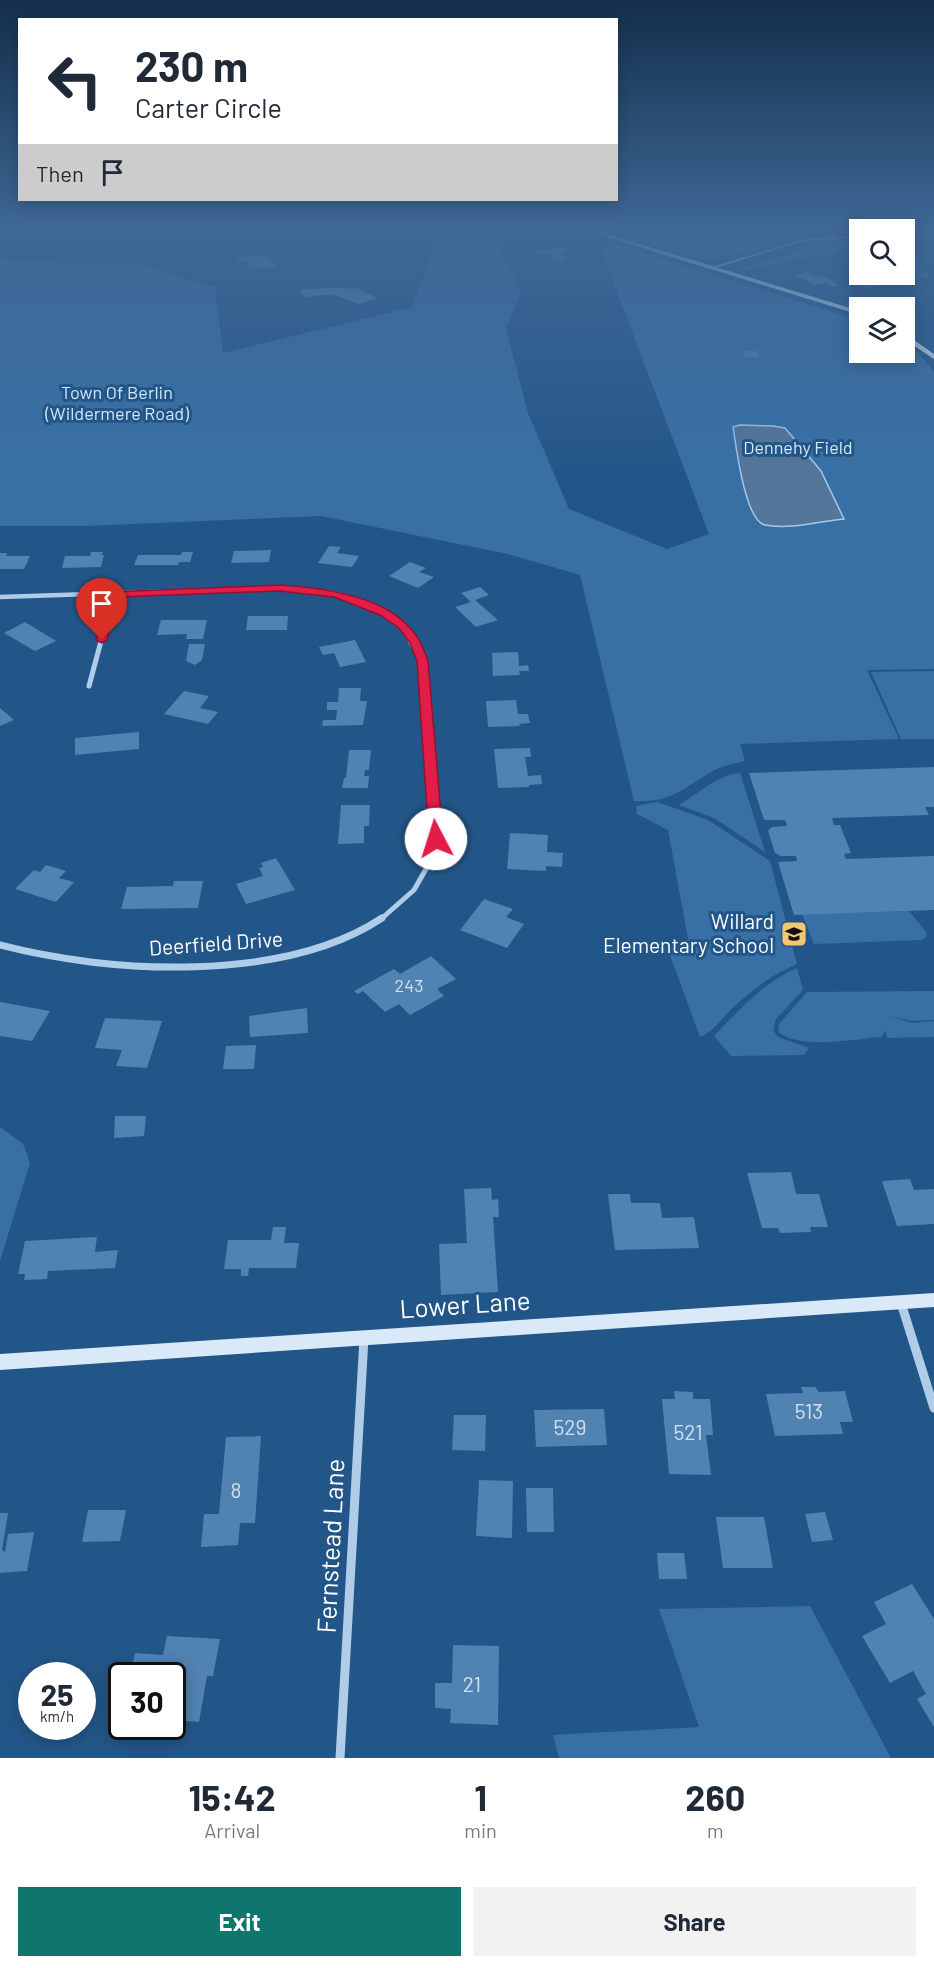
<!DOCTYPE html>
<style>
body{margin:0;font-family:Barlow,sans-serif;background:#f2f2f3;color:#1f2937;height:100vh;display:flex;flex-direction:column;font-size:22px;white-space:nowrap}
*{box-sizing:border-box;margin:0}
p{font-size:20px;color:#747a83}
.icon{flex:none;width:33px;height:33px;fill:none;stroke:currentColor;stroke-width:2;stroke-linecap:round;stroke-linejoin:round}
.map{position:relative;height:1758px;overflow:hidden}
.sheet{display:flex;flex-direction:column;background:#fff;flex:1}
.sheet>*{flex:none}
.hud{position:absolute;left:18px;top:18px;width:600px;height:183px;border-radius:0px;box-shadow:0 3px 15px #0003;background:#fff;color:#1f2937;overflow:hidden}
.fabs{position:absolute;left:849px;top:219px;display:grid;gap:12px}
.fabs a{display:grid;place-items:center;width:66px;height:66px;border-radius:0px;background:#fff;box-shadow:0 3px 15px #0003;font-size:30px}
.speed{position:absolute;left:18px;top:1662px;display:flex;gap:12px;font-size:30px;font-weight:700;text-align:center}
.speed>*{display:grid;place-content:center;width:78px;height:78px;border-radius:50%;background:#fff;box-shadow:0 3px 15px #0003;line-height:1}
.speed small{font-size:15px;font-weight:400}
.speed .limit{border:3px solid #111;border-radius:9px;background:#fff;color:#111}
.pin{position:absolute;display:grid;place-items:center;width:51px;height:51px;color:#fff;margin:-62px -26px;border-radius:50% 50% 50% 0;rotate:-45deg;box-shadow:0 0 6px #0007}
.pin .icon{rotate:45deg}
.me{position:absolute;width:66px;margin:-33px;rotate:355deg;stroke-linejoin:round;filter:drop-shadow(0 0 4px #0008)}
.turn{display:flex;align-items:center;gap:21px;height:126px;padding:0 18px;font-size:27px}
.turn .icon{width:78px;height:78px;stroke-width:2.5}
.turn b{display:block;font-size:42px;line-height:51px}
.then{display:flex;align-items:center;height:57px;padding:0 18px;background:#0003;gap:12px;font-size:22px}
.eta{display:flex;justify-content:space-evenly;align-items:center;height:102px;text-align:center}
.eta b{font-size:36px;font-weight:700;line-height:42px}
.primary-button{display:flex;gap:12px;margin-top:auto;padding:12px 18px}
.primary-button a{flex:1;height:69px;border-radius:0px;background:#0f766e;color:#fff;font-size:24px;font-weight:700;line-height:69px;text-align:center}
.primary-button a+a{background:#f2f2f3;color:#1f2937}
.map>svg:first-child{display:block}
.green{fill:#3870a5}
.water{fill:#54769a;stroke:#a3c9ea;stroke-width:1.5}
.building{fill:#5082b2}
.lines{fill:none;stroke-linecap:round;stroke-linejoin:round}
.lane{stroke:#afcde9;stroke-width:2}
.street-far3{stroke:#afcde9;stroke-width:4.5}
.street-far2{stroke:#afcde9;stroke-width:5}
.street-far1{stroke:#afcde9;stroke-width:7}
.street{stroke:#afcde9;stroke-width:9}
.secondary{fill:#dae9f8;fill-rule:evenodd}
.route{fill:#e11d48;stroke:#92132f;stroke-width:1.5}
.labels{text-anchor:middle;stroke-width:6;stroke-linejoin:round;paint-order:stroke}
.far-park-label{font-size:18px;fill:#d3e6f7;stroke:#235688}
.number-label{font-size:18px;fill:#d3e0ec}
.poi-label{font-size:21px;fill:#fff;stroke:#235688;text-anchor:end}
.street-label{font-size:21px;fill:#fff;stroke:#235688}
.near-number-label{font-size:21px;fill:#d3e0ec}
.near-street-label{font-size:26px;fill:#fff;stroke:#235688}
</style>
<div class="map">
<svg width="934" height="1758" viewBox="0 0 934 1758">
<rect width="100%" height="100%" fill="#235688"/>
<g class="green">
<path d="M606 230H642L661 236 674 237 676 240 761 239 766 236H782L780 244 705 260Z"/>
<path d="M437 237 495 240 521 291 506 329 528 413 569 509 667 549 709 534 601 250 614 244 859 320 860 352H904L905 344 919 353 934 372V669L867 670 899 739 740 744 745 761C736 763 726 765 717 769 685 785 676 803 634 801L580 575 508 554 321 516 85 526H0V260L140 265 215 287 223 353 413 307Z"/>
<path d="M859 239V247L741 271 742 268 822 244Z"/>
<path d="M905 242 932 278H905L903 275Z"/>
<path d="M934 671V739H901L871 672Z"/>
<path d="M740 773 765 852 714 818 679 805C699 793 717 775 740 773Z"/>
<path d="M657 802 708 820 770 861 797 964C775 973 756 987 738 1003 725 1014 716 1030 700 1037L670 955 689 944 668 830 637 814 636 806Z"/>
<path d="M909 911 926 932 927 936 922 940 814 944 802 914Z"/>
<path d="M797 968 803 990 776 1019 773 1030 778 1037 809 1048 804 1055 731 1056 714 1036C739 1010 764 982 797 968Z"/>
<path d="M934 991V1020L913 1021 889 1016 912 1023 934 1021V1037L887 1038 885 1030 882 1037C854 1039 801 1050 778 1032L779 1024 807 992Z"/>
<path d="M0 1127 23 1144 30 1163 0 1261Z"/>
<path d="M810 1606 891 1758H559L553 1735 699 1727 659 1609Z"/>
</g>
<path class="water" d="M740 425 773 426 785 428 821 471 844 519C819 521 790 530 765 525 745 521 736 446 733 427Z"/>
<g class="building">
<path d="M565 247 571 251 560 253 569 259 557 262 545 254 540 255 535 252Z"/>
<path d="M259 255H267L278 267 250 269 249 266 253 265 247 266V261L240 262 237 257Z"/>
<path d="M807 272 817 277 822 276 840 285 833 287 825 283 815 285 795 275Z"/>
<path d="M877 279 889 284 867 288 856 283Z"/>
<path d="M339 287 345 289 354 287 377 298 359 304 332 294 304 297 300 290Z"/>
<path d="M742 351H756L760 357H746Z"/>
<path d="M329 546 341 547 337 553 359 556 352 567 318 563Z"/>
<path d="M271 550 269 562 231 563 234 551Z"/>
<path d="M91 552H103L101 555H104L101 567 62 568 65 556H90Z"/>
<path d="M182 552H193L190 562H179L178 565H134L138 555H181Z"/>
<path d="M0 553H7L6 556H30L24 569H0Z"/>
<path d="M410 562 426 568 419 572 434 577 418 588 389 576Z"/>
<path d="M480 587 489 595 475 600 498 620 476 627 455 607 471 602 461 593Z"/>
<path d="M248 616H288L287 630H246Z"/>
<path d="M161 620H207L203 639H186L187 634 157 635Z"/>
<path d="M25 622 56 641 35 651 4 633Z"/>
<path d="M355 640 366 662 340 667 334 653 323 655 319 647Z"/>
<path d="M189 644H205L202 660 195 665 186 661Z"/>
<path d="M518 652 519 666 528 665 529 671H519L520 675 493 676 492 653Z"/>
<path d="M339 688H361L360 701H367L363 725 322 726 323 720H336L337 710H327V702H338Z"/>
<path d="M184 691 209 696 200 708 218 712 208 724 164 714Z"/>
<path d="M516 700 518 714H528L530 723 519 724 520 726 488 727 486 701Z"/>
<path d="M0 708 14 720 0 726Z"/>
<path d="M139 732V749L75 755V738Z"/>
<path d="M530 748 531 757H525L528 776 541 775 542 784 529 785V787L498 788 494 749Z"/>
<path d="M349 750H371L369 770H365L364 776H369L368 788H342L344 778H346Z"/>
<path d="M934 767V807H925L929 815 832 818 834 825H840L851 853 844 854 846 859 934 856V910L794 915 778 862 797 861 796 856H781L775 853 768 831 772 827 787 826 785 820H764L749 773Z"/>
<path d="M341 805H370L369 826H364V843L338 844Z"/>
<path d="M510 833 548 835 547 852 563 853 562 867 546 866V871L507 869Z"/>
<path d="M276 858 295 890 246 904 236 884 263 876 259 868 263 867 261 863Z"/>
<path d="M46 865 66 871 59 878 74 882 56 902 15 889 34 870 40 872Z"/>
<path d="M174 881H203L198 908 121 909 127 887 173 886Z"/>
<path d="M484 899 513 909 506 917 524 924 507 948 460 930Z"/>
<path d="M431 956 456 979 437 989 444 996 410 1015 399 1004 385 1012 363 991 358 994 354 991 394 969 400 974Z"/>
<path d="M0 1002 50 1011 32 1041 0 1036Z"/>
<path d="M307 1008 308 1033 250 1037 249 1016Z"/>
<path d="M105 1018 162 1021 147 1068 116 1066 122 1050 95 1048Z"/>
<path d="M256 1045 254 1069H223L226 1046Z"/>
<path d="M115 1116H146L144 1136 114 1138Z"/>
<path d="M791 1172 796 1194H819L828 1227H810L811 1232 780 1233 778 1228H762L747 1173Z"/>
<path d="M910 1179 914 1190 934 1189V1224L897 1226 882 1181Z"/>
<path d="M491 1188 492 1200 498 1199 499 1217H493L498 1292 441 1295 439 1244 467 1243 464 1189Z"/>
<path d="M608 1194H630L631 1203H660L662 1218 694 1217 699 1248 615 1250Z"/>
<path d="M273 1227H286L284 1243H299L296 1268H249L248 1276H241V1269H224L228 1240H271Z"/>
<path d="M97 1237 95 1252 118 1250 115 1268 48 1271 47 1279 24 1280 25 1274H18L25 1241Z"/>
<path d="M801 1387H815L819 1392 845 1391 853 1422H840L843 1434 775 1436 766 1394 803 1393Z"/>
<path d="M674 1391 693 1392V1399H710L713 1435H706L711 1475 669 1474 662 1399H675Z"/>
<path d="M604 1409 607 1445 536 1447 534 1410Z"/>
<path d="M454 1415H486L485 1451 452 1450Z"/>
<path d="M261 1436 255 1523H240L238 1545 201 1547 204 1514H219L226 1437Z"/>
<path d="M479 1480 513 1481 512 1538 476 1536Z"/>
<path d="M526 1488H553L554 1532H527Z"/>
<path d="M88 1510H126L120 1541 82 1542Z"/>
<path d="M825 1512 833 1540 812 1542 805 1514Z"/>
<path d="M0 1513H8L2 1550 5 1552 8 1534 34 1532 27 1571 0 1573Z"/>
<path d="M716 1517H764L773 1568H723Z"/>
<path d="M657 1553H684L687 1579H659Z"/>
<path d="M912 1584 934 1619V1727L917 1699 926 1694 913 1671 890 1683 862 1636 886 1624 874 1602Z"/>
<path d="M167 1636 220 1639 213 1676H207L199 1722 172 1720V1676H130L135 1653 163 1655Z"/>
<path d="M453 1645 499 1646 498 1725 450 1723 451 1709 435 1708V1683H452Z"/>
</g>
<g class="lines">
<g class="lane">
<path d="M652 230 658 234"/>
<path d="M758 235 797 233"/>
<path d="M904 236 934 235"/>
<path d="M712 268 804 240 860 237"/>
</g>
<g class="street-far3">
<path d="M0 597 269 588C317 588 373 593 406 632"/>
<path d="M104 632 114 594"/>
</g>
<g class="street-far2">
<path d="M89 686 104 630"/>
<path d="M380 920 414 890 426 869 436 839 422 661 404 630"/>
</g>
<path class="street-far1" d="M0 945C110 974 284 983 382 918"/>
<g class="street">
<path d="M901 1303 934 1408"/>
<path d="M340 1758 364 1338"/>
</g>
<g class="secondary">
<path d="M584 230H594L860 311V315Z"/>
<path d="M904 333 934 354V359L904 339Z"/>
<path d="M934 1293V1307L0 1370V1354Z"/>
</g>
</g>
<linearGradient id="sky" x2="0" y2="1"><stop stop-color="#132f4b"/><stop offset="0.48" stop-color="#3f6896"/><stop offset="1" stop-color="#3f6896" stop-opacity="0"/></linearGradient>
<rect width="934" height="476" fill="url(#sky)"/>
<path class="route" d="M279 585C318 587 379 595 407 625 418 635 423 647 428 661L443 839 441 842H431L429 839 417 661 410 643 399 628 380 615 334 597 279 591 118 597 107 640 102 643 96 640 110 592Z"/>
<defs>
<symbol id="school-square" viewBox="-11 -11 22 22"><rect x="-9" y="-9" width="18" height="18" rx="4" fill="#f4c672" stroke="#235688"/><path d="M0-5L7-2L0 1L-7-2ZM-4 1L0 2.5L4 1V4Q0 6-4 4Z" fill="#111"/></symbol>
</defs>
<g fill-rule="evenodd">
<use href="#school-square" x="779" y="919" width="30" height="30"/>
</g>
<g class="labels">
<g class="far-park-label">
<text x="117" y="399">Town Of Berlin<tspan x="117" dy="21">(Wildermere Road)</tspan></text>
<text x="798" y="454">Dennehy Field</text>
</g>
<g class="number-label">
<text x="409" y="992">243</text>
</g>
<g class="poi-label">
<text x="774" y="929">Willard<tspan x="774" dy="24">Elementary School</tspan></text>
</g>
<g class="street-label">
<text transform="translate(216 944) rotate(-4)" y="7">Deerfield Drive</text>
</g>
<g class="near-number-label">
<text x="809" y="1419">513</text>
<text x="570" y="1435">529</text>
<text x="688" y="1440">521</text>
<text x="236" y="1498">8</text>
<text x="472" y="1692">21</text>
</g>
<g class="near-street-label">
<text transform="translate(465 1305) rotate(-4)" y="9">Lower Lane</text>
<text transform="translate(331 1546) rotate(-87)" y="9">Fernstead Lane</text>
</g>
</g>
</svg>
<div class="fabs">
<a><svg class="icon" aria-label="search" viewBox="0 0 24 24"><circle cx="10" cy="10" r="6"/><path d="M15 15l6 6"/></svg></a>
<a><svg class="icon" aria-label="layers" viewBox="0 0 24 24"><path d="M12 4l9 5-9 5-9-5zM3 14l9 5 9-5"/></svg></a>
</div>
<div class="speed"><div>25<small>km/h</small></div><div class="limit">30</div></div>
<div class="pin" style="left:102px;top:640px;background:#d93025"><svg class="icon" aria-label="arrive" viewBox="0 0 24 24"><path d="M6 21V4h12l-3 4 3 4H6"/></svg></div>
<svg class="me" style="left:436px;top:839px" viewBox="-20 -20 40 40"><circle r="19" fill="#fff"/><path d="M0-13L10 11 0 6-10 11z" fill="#e11d48"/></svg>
<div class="hud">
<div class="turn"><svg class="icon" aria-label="left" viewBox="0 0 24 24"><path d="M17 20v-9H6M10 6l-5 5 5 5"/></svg><div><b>230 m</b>Carter Circle</div></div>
<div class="then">Then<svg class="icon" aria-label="arrive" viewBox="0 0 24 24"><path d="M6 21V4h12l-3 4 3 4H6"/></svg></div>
</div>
</div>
<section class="sheet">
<div class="eta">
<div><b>15:42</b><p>Arrival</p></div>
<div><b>1</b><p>min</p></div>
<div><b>260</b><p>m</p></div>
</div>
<div class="primary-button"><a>Exit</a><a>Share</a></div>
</section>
